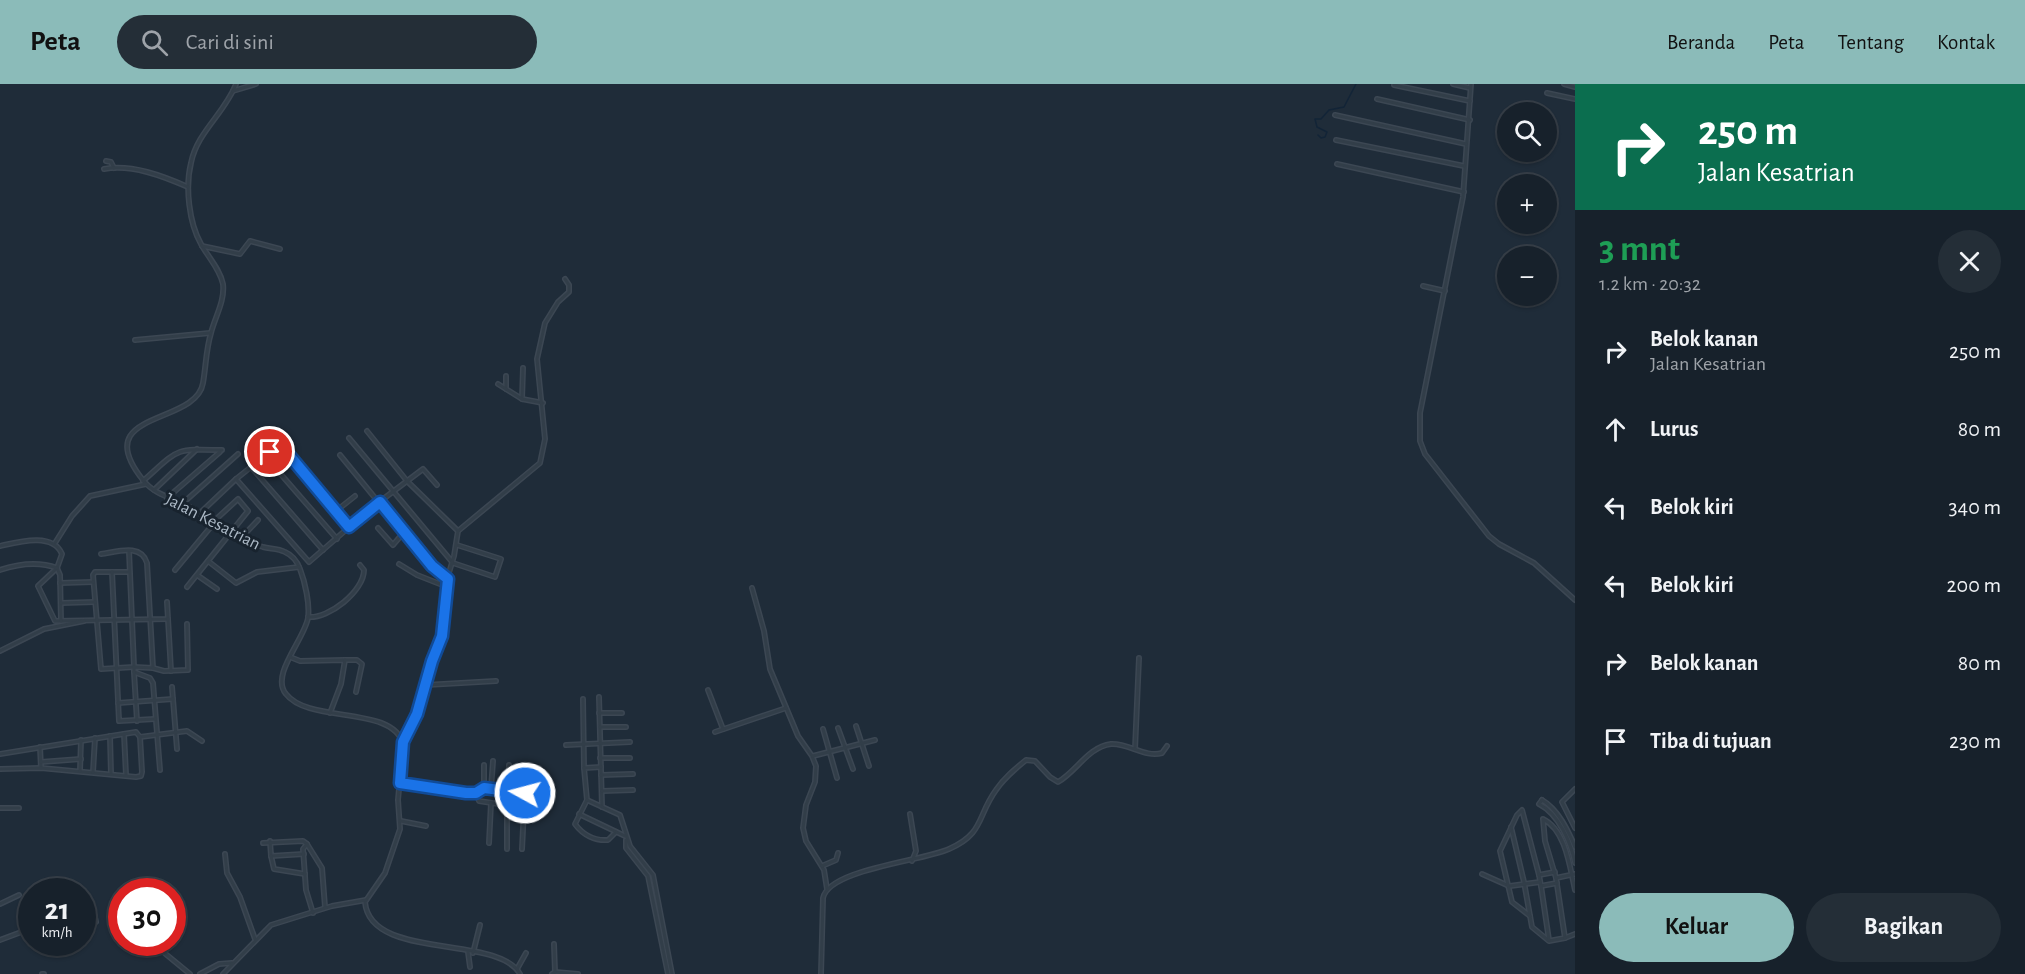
<!DOCTYPE html>
<html lang="id">
<meta charset="utf-8">
<style>
body{margin:0;font-family:"Alegreya Sans",sans-serif;background:#242e37;color:#f1f3f6;height:100vh;display:flex;flex-direction:column;font-size:22px;white-space:nowrap}
*{box-sizing:border-box;margin:0}
p{font-size:20px;color:#9ea3a9}
.icon{flex:none;width:33px;height:33px;fill:none;stroke:currentColor;stroke-width:2;stroke-linecap:round;stroke-linejoin:round}
.map{position:relative;flex:1;overflow:hidden}
.panel{display:flex;flex-direction:column;background:#17212b;width:450px}
.panel>*{flex:none}
.banner{background:#0b6e4f;color:#fff;overflow:hidden}
.buttons{position:absolute;left:1497px;top:18px;display:grid;gap:12px}
.buttons a{display:grid;place-items:center;width:60px;height:60px;border-radius:50%;background:#17212b;box-shadow:0 2px 4px #0004,0 0 0 2px #363e47;font-size:30px}
.speed{position:absolute;left:18px;top:794px;display:flex;gap:12px;font-size:30px;font-weight:700;text-align:center}
.speed>*{display:grid;place-content:center;width:78px;height:78px;border-radius:50%;background:#17212b;box-shadow:0 2px 4px #0004,0 0 0 2px #363e47;line-height:1}
.speed small{font-size:15px;font-weight:400}
.speed .limit{border:9px solid #d22;background:#fff;color:#111}
.pin{position:absolute;display:grid;place-items:center;width:51px;height:51px;color:#fff;margin:-26px;border:3px solid #fff;border-radius:50%;box-shadow:0 2px 6px #0007}
.me{position:absolute;width:66px;margin:-33px;rotate:277deg;stroke-linejoin:round;filter:drop-shadow(0 0 4px #0008)}
.turn{display:flex;align-items:center;gap:21px;height:126px;padding:0 24px;font-size:27px}
.turn .icon{width:78px;height:78px;stroke-width:2.5}
.turn b{display:block;font-size:42px;line-height:51px}
.round{display:grid;place-items:center;flex:none;width:63px;height:63px;border-radius:32px;background:#242e37}
.headline{display:flex;align-items:center;justify-content:space-between;height:102px;padding:0 24px}
h1{font-size:36px;font-weight:700;line-height:45px;color:#1e9e55}
.action{display:flex;gap:12px;margin-top:auto;padding:12px 24px}
.action a{flex:1;height:69px;border-radius:36px;background:#8bbbb9;color:#111;font-size:24px;font-weight:700;line-height:69px;text-align:center}
.action a+a{background:#242e37;color:#f1f3f6}
ul{padding:0;list-style:none}
li{display:flex;align-items:center;gap:18px;height:78px;padding:0 24px}
li div{flex:1}
li b{display:block;font-size:22px}
li em{font-style:normal}
header{display:flex;align-items:center;gap:36px;box-sizing:border-box;height:84px;padding:0 30px;background:#8bbbb9;color:#111}
header strong{font-size:28px}
nav{display:flex;gap:33px;margin-inline-start:auto;font-size:21px}
.search{width:420px;height:54px;background:#242e37;display:flex;align-items:center;gap:15px;box-sizing:border-box;padding:0 21px;border-radius:33px;color:#9ea3a9;font-size:22px}
main{display:flex;flex:1;min-height:0}
.map>svg:first-child{display:block}
.lines{fill:none;stroke-linecap:round;stroke-linejoin:round}
.stream{stroke:#122437;stroke-width:1.5}
.street-casing{stroke:#3c4753;stroke-width:6}
.street{stroke:#323e49;stroke-width:3}
.route-casing{stroke:#114b97;stroke-width:15}
.route{stroke:#1a73e8;stroke-width:10}
.labels{text-anchor:middle;stroke-width:6;stroke-linejoin:round;paint-order:stroke}
.street-label{font-size:18px;fill:#acb9c6;stroke:#18232e}
</style>
<header>
<strong>Peta</strong>
<div class="search"><svg class="icon" aria-label="search" viewBox="0 0 24 24"><circle cx="10" cy="10" r="6"/><path d="M15 15l6 6"/></svg>Cari di sini</div>
<nav><a>Beranda</a><a>Peta</a><a>Tentang</a><a>Kontak</a></nav>
</header>
<main>
<div class="map">
<svg width="1575" height="890" viewBox="0 0 1575 890">
<rect width="100%" height="100%" fill="#1f2c39"/>
<g class="lines">
<path class="stream" d="M1318 51 1321 54 1325 53 1327 48 1317 43 1315 35H1321L1329 26 1344 23 1356 0"/>
<defs>
<g id="street">
<path d="M236 0C225 29 197 48 191 79 185 103 189 139 201 160 208 173 220 185 223 200 225 217 215 233 211 249 206 265 206 282 203 299 196 342 87 326 143 396 153 409 168 413 182 419 207 430 234 454 263 463 270 465 278 464 285 468 292 471 297 477 300 485 305 498 310 520 308 534 304 556 270 591 286 610 309 640 393 621 403 660L398 716 400 745 385 789 365 818C370 877 498 850 520 890"/>
<path d="M1453 0 1470 4"/>
<path d="M1471 0 1463 113 1420 329V357L1425 370 1489 452 1499 460 1534 479 1575 516"/>
<path d="M1564 0 1575 3"/>
<path d="M1394 1 1470 17"/>
<path d="M233 7 256 0"/>
<path d="M1547 9 1575 15"/>
<path d="M1377 15 1470 36"/>
<path d="M1335 31 1466 60"/>
<path d="M1336 56 1464 82"/>
<path d="M106 77 111 78 114 84"/>
<path d="M1337 80 1464 108"/>
<path d="M104 85C132 80 163 92 188 103"/>
<path d="M202 162 240 170 250 157 280 165"/>
<path d="M1423 202 1445 207"/>
<path d="M135 256 210 249"/>
<path d="M523 284 522 315 543 319"/>
<path d="M506 292V305L522 315"/>
<path d="M498 300 506 305"/>
<path d="M367 347 407 397 458 447"/>
<path d="M349 354 453 479 495 493 501 475 457 461"/>
<path d="M340 371 424 474 448 495"/>
<path d="M265 372 277 364 289 371 349 443"/>
<path d="M251 383 236 395 309 478 370 425 423 385 437 401"/>
<path d="M143 397C180 364 173 365 222 366"/>
<path d="M154 406 197 365"/>
<path d="M167 414 220 368"/>
<path d="M183 419 238 370"/>
<path d="M336 427 355 412"/>
<path d="M199 430 236 395"/>
<path d="M378 444 393 461 404 448"/>
<path d="M242 453 258 436"/>
<path d="M55 459 72 432 90 412 146 400"/>
<path d="M0 462C18 458 53 448 62 470L57 484 38 502 55 537 168 535 167 518"/>
<path d="M323 466 251 383 265 372 337 455"/>
<path d="M129 467 134 583 101 585 93 491 95 488H130"/>
<path d="M101 470C117 468 141 459 147 479L153 584 134 583V588L150 594 153 599 160 686"/>
<path d="M208 477 236 499 257 488 299 483"/>
<path d="M399 480 417 491 445 502"/>
<path d="M57 484 60 491 61 537"/>
<path d="M0 486C18 480 38 477 57 484"/>
<path d="M175 486 214 439"/>
<path d="M112 488 119 637 155 635"/>
<path d="M197 491 217 505"/>
<path d="M60 499 93 498"/>
<path d="M187 503 248 427 238 415 213 438"/>
<path d="M752 504 764 547 770 585 798 652 812 672 816 682 815 698 806 721 803 744 806 757 824 786 827 805"/>
<path d="M61 519 95 518"/>
<path d="M308 533C329 535 364 507 364 486L360 481"/>
<path d="M168 535 171 587"/>
<path d="M0 567 44 545 84 537"/>
<path d="M290 573 300 577 345 576 341 600 330 629"/>
<path d="M345 576H357L362 580 356 608"/>
<path d="M153 584 164 587 188 586 187 540"/>
<path d="M134 588 137 637"/>
<path d="M426 601 496 597"/>
<path d="M172 603 177 665"/>
<path d="M708 606 723 645"/>
<path d="M599 613 602 723"/>
<path d="M583 615 584 684"/>
<path d="M118 619 173 615"/>
<path d="M599 629H622"/>
<path d="M856 642 869 682"/>
<path d="M600 643H626"/>
<path d="M838 644 853 685"/>
<path d="M823 645 837 694"/>
<path d="M715 648 786 624"/>
<path d="M124 650 126 691"/>
<path d="M110 652 111 690"/>
<path d="M140 653 187 647 202 657"/>
<path d="M403 658 417 630 432 577 442 552 445 502 454 472 458 447 540 379 545 355 537 275 545 239 558 218 569 208V201L565 195"/>
<path d="M566 661 630 658"/>
<path d="M40 663 41 684"/>
<path d="M1135 665 1139 574"/>
<path d="M0 670 136 648 140 653 142 688 141 692 136 693 41 684 0 685"/>
<path d="M813 672 875 656"/>
<path d="M600 674H630"/>
<path d="M41 678 81 675"/>
<path d="M484 681V704"/>
<path d="M601 683 584 684 587 716 575 740C583 751 595 757 608 756L616 748"/>
<path d="M80 687 81 656"/>
<path d="M93 688 95 654"/>
<path d="M601 691 633 690"/>
<path d="M400 699 476 709 479 717 524 724 522 765"/>
<path d="M491 705 493 677"/>
<path d="M1575 705 1562 718 1575 744"/>
<path d="M508 707 509 681"/>
<path d="M602 707 633 706"/>
<path d="M476 709 484 704 525 709"/>
<path d="M587 716 620 731 630 762 653 791 672 890"/>
<path d="M1542 716 1539 720C1559 730 1571 759 1575 779"/>
<path d="M1542 716C1558 725 1568 746 1575 763"/>
<path d="M0 724H19"/>
<path d="M579 730 625 752"/>
<path d="M910 730 916 767 912 777"/>
<path d="M401 737 426 742"/>
<path d="M1511 743 1524 798 1532 843 1549 857 1565 854 1556 794"/>
<path d="M626 756V764L648 792 668 890"/>
<path d="M270 757 271 772 304 770"/>
<path d="M263 759 303 757 307 760"/>
<path d="M489 759 491 719"/>
<path d="M507 765V721"/>
<path d="M225 770 227 789 240 813 255 855"/>
<path d="M271 772 274 785 305 790"/>
<path d="M822 782 836 776 838 769"/>
<path d="M1555 788 1539 791 1541 802 1557 799"/>
<path d="M1482 790 1509 802"/>
<path d="M1575 790 1556 794 1545 757 1543 735C1566 746 1570 784 1575 806"/>
<path d="M1510 802 1540 798"/>
<path d="M1541 802 1549 856"/>
<path d="M0 820 19 811"/>
<path d="M313 829 306 806 303 765 307 760 322 784 325 823"/>
<path d="M82 830 94 829 96 838 90 839 87 830"/>
<path d="M1530 832 1512 818 1500 767 1517 731 1522 726 1539 791"/>
<path d="M1565 854 1575 850"/>
<path d="M0 856 32 844"/>
<path d="M139 858 152 868 162 867 190 890"/>
<path d="M468 868 470 883"/>
<path d="M473 869 480 841"/>
<path d="M517 885 526 869"/>
<path d="M555 888 578 890"/>
<path d="M42 890H44"/>
<path d="M200 890 219 880 232 879"/>
<path d="M223 890 271 841 332 822 366 816"/>
<path d="M552 890 555 888 554 860"/>
<path d="M821 890 823 814C829 785 923 777 949 765 984 750 977 732 996 706 1004 694 1015 685 1026 676L1035 677 1050 693 1058 698C1077 687 1088 663 1111 660 1129 659 1145 674 1162 669L1167 662"/>
</g>
</defs>
<use href="#street" class="street-casing"/>
<use href="#street" class="street"/>
</g>
<g class="lines">
<defs>
<path id="route" d="M270 368 280 364 289 371 349 443 380 418 432 482 448 495 442 552 432 577 417 630 403 658 400 699 466 709H476L484 704 525 709"/>
</defs>
<use href="#route" class="route-casing"/>
<use href="#route" class="route"/>
</g>
<g class="labels">
<g class="street-label">
<text transform="translate(213 437) rotate(27)" y="6">Jalan Kesatrian</text>
</g>
</g>
</svg>
<div class="buttons">
<a><svg class="icon" aria-label="search" viewBox="0 0 24 24"><circle cx="10" cy="10" r="6"/><path d="M15 15l6 6"/></svg></a>
<a>+</a>
<a>−</a>
</div>
<div class="speed"><div>21<small>km/h</small></div><div class="limit">30</div></div>
<div class="pin" style="left:270px;top:368px;background:#d93025"><svg class="icon" aria-label="arrive" viewBox="0 0 24 24"><path d="M6 21V4h12l-3 4 3 4H6"/></svg></div>
<svg class="me" style="left:525px;top:709px" viewBox="-20 -20 40 40"><circle r="17" fill="#1a73e8" stroke="#fff" stroke-width="3"/><path d="M0-11L8 9 0 5-8 9z" fill="#fff"/></svg>
</div>
<section class="panel">
<div class="banner">
<div class="turn"><svg class="icon" aria-label="right" viewBox="0 0 24 24"><path d="M7 20v-9h11M14 6l5 5-5 5"/></svg><div><b>250 m</b>Jalan Kesatrian</div></div>
</div>
<div class="headline"><div><h1>3 mnt</h1><p>1.2 km · 20:32</p></div><a class="round"><svg class="icon" aria-label="close" viewBox="0 0 24 24"><path d="M6 6l12 12M18 6L6 18"/></svg></a></div>
<ul>
<li><svg class="icon" aria-label="right" viewBox="0 0 24 24"><path d="M7 20v-9h11M14 6l5 5-5 5"/></svg><div><b>Belok kanan</b><p>Jalan Kesatrian</p></div><em>250 m</em></li>
<li><svg class="icon" aria-label="ahead" viewBox="0 0 24 24"><path d="M12 20V5M6 11l6-6 6 6"/></svg><div><b>Lurus</b></div><em>80 m</em></li>
<li><svg class="icon" aria-label="left" viewBox="0 0 24 24"><path d="M17 20v-9H6M10 6l-5 5 5 5"/></svg><div><b>Belok kiri</b></div><em>340 m</em></li>
<li><svg class="icon" aria-label="left" viewBox="0 0 24 24"><path d="M17 20v-9H6M10 6l-5 5 5 5"/></svg><div><b>Belok kiri</b></div><em>200 m</em></li>
<li><svg class="icon" aria-label="right" viewBox="0 0 24 24"><path d="M7 20v-9h11M14 6l5 5-5 5"/></svg><div><b>Belok kanan</b></div><em>80 m</em></li>
<li><svg class="icon" aria-label="arrive" viewBox="0 0 24 24"><path d="M6 21V4h12l-3 4 3 4H6"/></svg><div><b>Tiba di tujuan</b></div><em>230 m</em></li>
</ul>
<div class="action"><a>Keluar</a><a>Bagikan</a></div>
</section>
</main>
